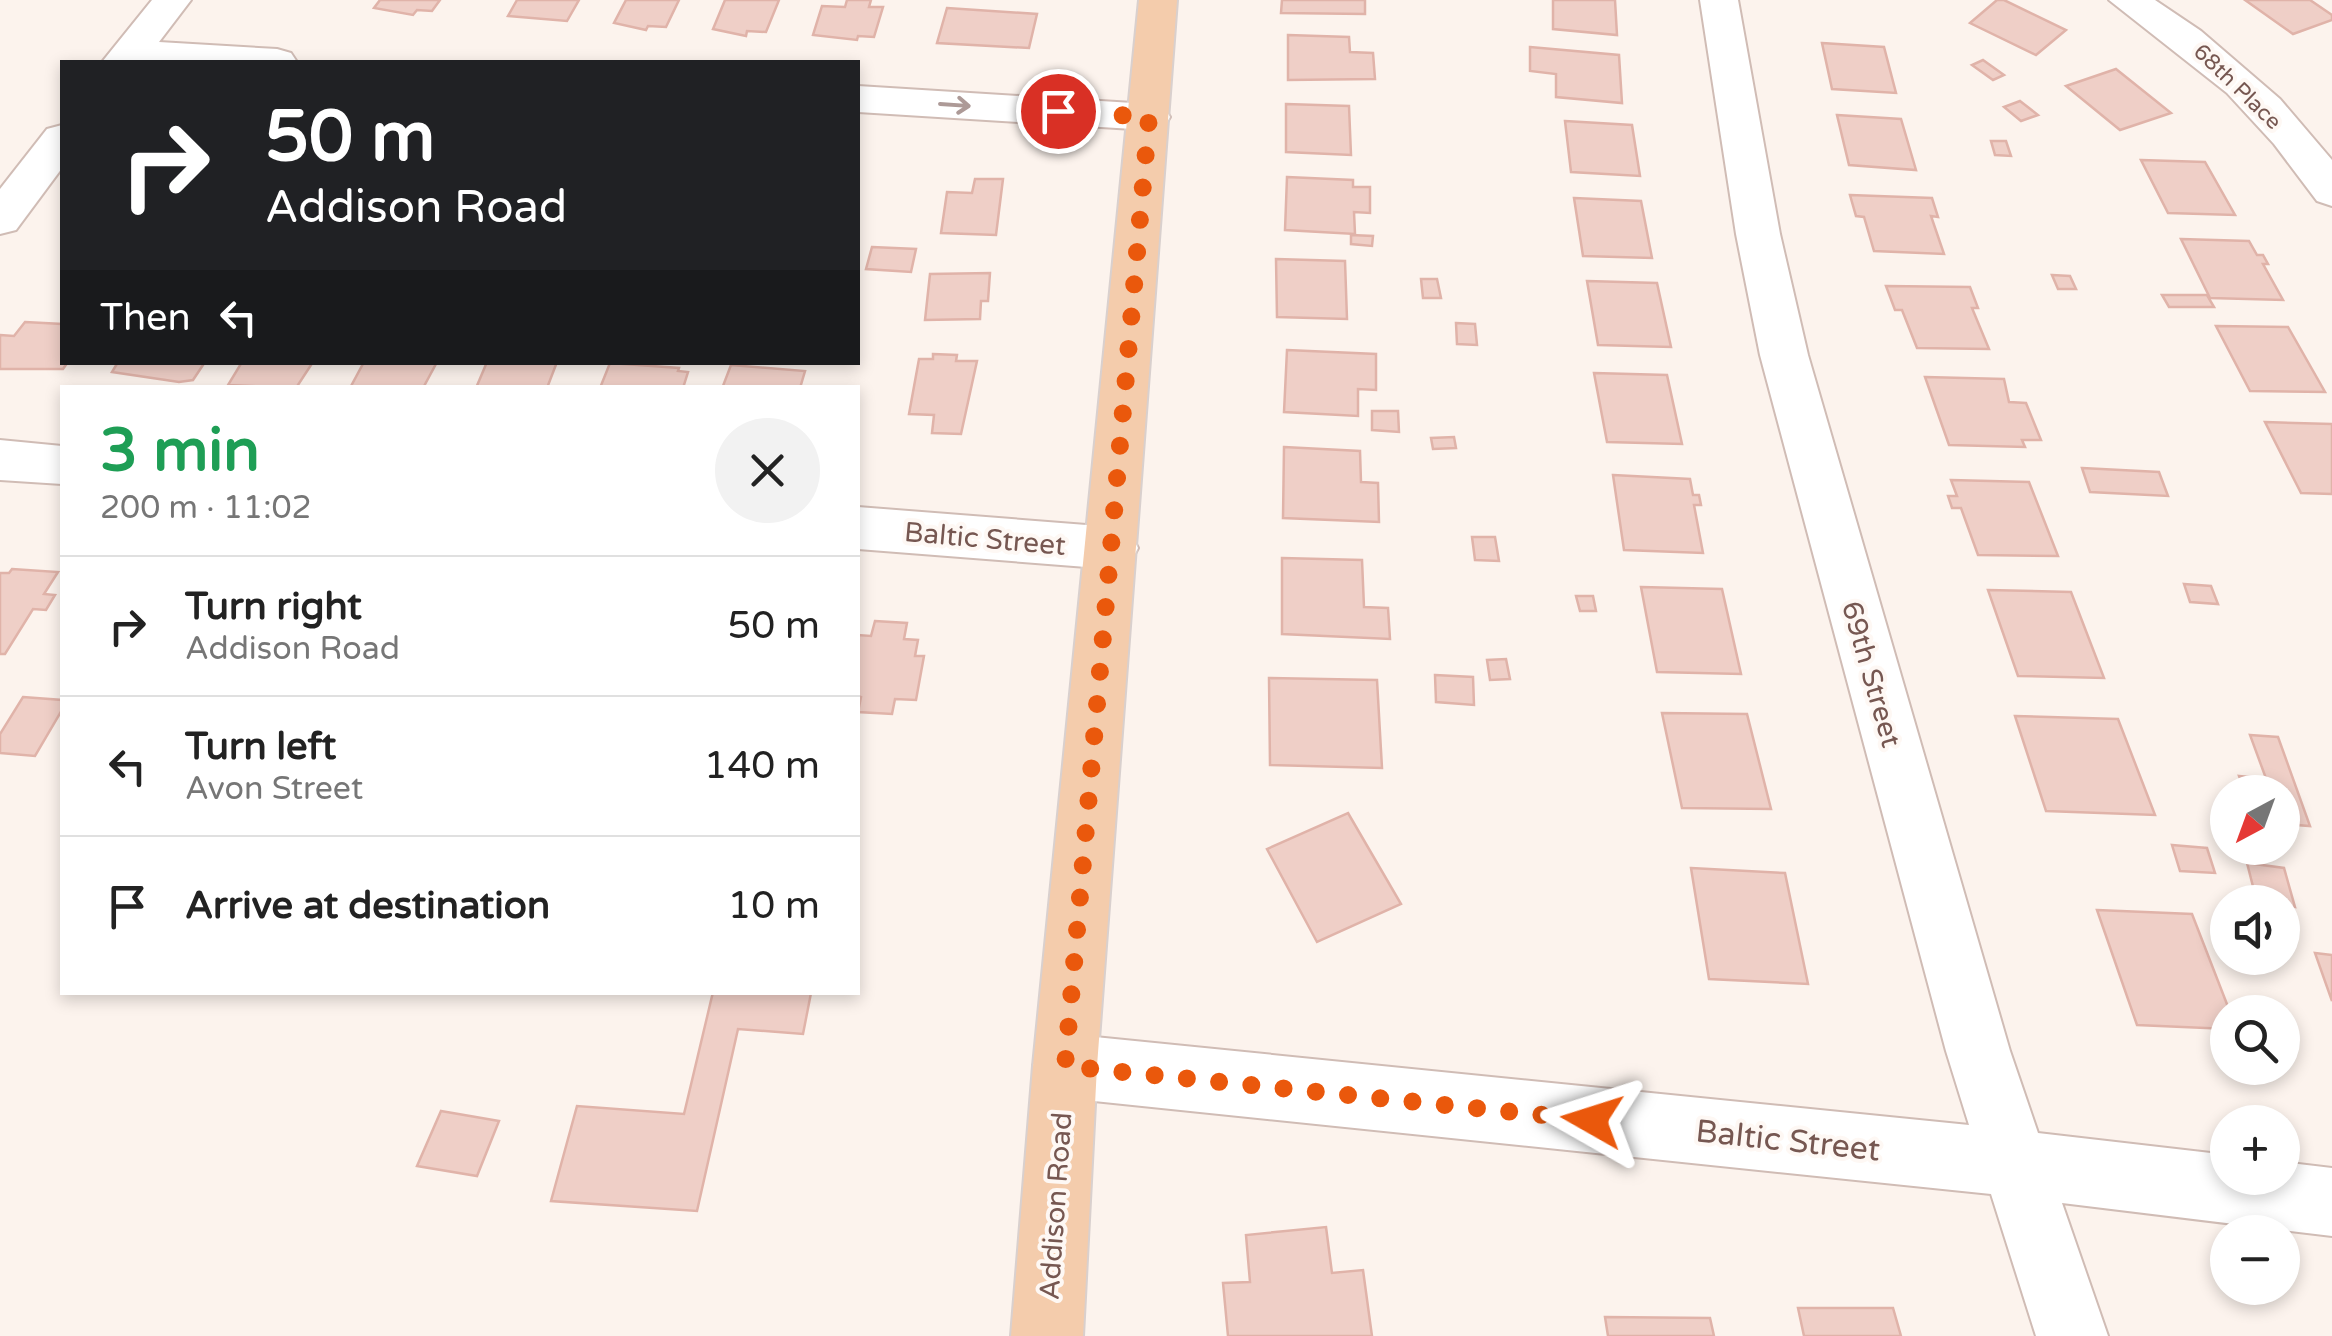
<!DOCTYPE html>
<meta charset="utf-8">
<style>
body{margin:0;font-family:"Varela Round",sans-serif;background:#f2f2f2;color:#222;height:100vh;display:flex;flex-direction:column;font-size:38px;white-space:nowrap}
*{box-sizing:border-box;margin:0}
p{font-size:32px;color:#767676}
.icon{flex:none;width:55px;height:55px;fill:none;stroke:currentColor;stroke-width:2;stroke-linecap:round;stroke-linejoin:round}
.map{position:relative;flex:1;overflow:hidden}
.drawer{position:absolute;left:60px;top:385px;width:800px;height:610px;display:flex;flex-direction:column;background:#fff;border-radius:0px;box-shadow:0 5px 15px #0003}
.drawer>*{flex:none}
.guide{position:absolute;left:60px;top:60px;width:800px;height:305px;border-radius:0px;box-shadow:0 5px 15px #0003;background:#202124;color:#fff;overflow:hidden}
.needle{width:65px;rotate:221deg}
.tools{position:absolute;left:2210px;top:775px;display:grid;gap:20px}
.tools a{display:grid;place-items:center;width:90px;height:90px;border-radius:50%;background:#fff;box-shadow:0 5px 15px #0003;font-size:50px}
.pin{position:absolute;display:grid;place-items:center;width:85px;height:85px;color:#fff;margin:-42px;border:5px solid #fff;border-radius:50%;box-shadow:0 2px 10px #0007}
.me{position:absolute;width:110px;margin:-55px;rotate:276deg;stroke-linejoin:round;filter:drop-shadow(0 0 8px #0008)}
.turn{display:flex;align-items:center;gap:35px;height:210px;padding:0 40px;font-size:45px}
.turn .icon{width:130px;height:130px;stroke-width:2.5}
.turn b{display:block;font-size:70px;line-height:85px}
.then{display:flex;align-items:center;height:95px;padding:0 40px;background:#0003;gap:20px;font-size:38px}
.round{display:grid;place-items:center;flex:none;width:105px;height:105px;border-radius:52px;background:#f2f2f2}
.head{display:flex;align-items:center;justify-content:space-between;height:170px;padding:0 40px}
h1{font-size:60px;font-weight:700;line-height:75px;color:#1e9e55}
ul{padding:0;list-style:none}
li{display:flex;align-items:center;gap:30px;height:140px;padding:0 40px;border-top:2px solid #e0e0e0}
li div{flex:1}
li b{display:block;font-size:38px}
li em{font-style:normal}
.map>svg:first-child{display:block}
.building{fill:#efcfc7;stroke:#e0b3a9;stroke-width:2.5}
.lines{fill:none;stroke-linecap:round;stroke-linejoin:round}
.minor-casing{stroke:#d0bcb5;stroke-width:4}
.major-casing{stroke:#d9d0ce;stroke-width:4}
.minor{fill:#fff;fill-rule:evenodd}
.major{fill:#f4ccac;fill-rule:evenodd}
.oneway{stroke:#ad9a97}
.route{stroke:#ea580c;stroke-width:18;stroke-dasharray:0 32.4}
.labels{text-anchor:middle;stroke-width:8;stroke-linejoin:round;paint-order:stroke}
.far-street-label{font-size:22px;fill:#765751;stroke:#fef8f4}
.street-label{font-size:28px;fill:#765751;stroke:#fef8f4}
.near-street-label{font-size:32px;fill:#765751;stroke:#fef8f4}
</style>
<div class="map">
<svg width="2332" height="1336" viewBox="0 0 2332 1336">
<rect width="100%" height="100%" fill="#fcf3ed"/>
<g class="building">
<path d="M380 0H440L432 11 417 10 413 15 374 8Z"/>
<path d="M517 0H579L567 21 508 16Z"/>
<path d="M626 0H679L666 27 648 26 646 30 614 23Z"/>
<path d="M725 0H779L766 32 747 31 746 36 713 29Z"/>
<path d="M847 0H871L869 7H883L874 37 858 36 857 40 813 35 822 6 845 7Z"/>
<path d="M1282 0H1365V14L1281 13Z"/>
<path d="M1553 0H1615L1617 35 1553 29Z"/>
<path d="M1997 0H2004L2066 30 2036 55 1970 23Z"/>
<path d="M2245 0H2310L2332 15V20L2293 34Z"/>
<path d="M947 8 1037 14 1029 48 937 43Z"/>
<path d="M1288 35 1349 37 1350 52 1373 53 1375 79 1288 80Z"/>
<path d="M1822 43 1884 47 1896 93 1832 89Z"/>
<path d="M1530 47 1619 55 1622 103 1556 97V74L1530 71Z"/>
<path d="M1983 60 2004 75 1993 80 1972 65Z"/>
<path d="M2116 69 2171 113 2120 130 2066 86Z"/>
<path d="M2020 101 2038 115 2021 121 2004 107Z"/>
<path d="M1286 104 1349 106 1351 155 1286 152Z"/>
<path d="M1837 115 1901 119 1916 170 1849 165Z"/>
<path d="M1565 121 1632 125 1640 176 1571 172Z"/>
<path d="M1991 141H2006L2011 156 1995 155Z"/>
<path d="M2141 160 2205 162 2235 215 2168 213Z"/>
<path d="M1287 177 1353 180V187H1370V213L1354 212 1355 234 1285 230Z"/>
<path d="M975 179H1003L996 235 941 233 947 192 972 193Z"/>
<path d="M1850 195 1932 198 1938 217 1931 216 1944 254 1874 251 1864 217 1856 216Z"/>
<path d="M1574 198 1641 201 1652 258 1583 256Z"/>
<path d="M1351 235 1373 236 1372 246 1351 244Z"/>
<path d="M2181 239 2249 241 2257 255H2263L2268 264H2263L2283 300 2210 298Z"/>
<path d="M872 247 916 249 911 272 866 269Z"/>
<path d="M1276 259 1345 261 1347 319 1277 317Z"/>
<path d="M990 273 988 301H981L980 319 925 320 930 274Z"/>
<path d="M2052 275 2070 276 2076 289H2058Z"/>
<path d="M1421 279H1437L1441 298H1423Z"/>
<path d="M1587 281 1657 283 1671 347 1598 345Z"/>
<path d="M1886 286 1970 287 1978 308H1972L1989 349 1917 348 1902 310H1895Z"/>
<path d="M2162 295H2207L2214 307H2169Z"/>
<path d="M25 322 62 324V362H68L63 369H0V335L14 336Z"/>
<path d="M1456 323 1475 324 1477 345 1457 344Z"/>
<path d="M2216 326 2288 327 2325 392 2250 391Z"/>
<path d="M1287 350 1376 354V390L1358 389V416L1284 412Z"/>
<path d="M933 354 957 355 956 361H977L961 434 932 433 934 415 909 414 919 359H933Z"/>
<path d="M118 362H205L193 380 179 382 112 372Z"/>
<path d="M242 362H313L296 388 228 385Z"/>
<path d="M364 362H437L423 388H350Z"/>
<path d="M487 362H557L547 388H476Z"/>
<path d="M610 363 679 368 678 371 688 372 683 388H600Z"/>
<path d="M731 365 805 371 800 388H713L723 386Z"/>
<path d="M1594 373 1667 375 1682 444 1607 442Z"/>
<path d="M1925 377 2004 379 2009 402 2026 403 2041 440H2022L2025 447 1949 445Z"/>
<path d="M1372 411H1398L1399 432 1372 430Z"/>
<path d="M2265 422 2332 424V494L2301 493Z"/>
<path d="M1454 437 1456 448 1433 449 1431 438Z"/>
<path d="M1284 447 1360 451 1361 482 1378 483 1379 522 1283 518Z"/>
<path d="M2082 468 2159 472 2168 496 2090 492Z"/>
<path d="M1613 475 1690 479 1693 495H1699L1701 505H1694L1703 553 1624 550Z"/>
<path d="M1951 480 2029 482 2058 556 1978 555 1961 508H1952L1948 496H1957Z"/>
<path d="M1472 537H1495L1499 561 1475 560Z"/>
<path d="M1282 558 1362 560 1364 607 1388 608 1390 639 1282 634Z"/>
<path d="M12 569 58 572 44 594 55 595 46 610 33 609 5 654H0V573H9Z"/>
<path d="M2184 584 2211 586 2218 604 2190 602Z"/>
<path d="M1641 587 1722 589 1741 674 1657 672Z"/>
<path d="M1988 590 2071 592 2104 678 2018 676Z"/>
<path d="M1576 596H1593L1596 611H1580Z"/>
<path d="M875 621 907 623 904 639 918 640 915 656H924L916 700 895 699 892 714 858 712 861 697 858 696V635L871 636Z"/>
<path d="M1506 659 1510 679 1490 680 1487 660Z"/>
<path d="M1435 675 1473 677 1474 705 1436 702Z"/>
<path d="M1269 678 1377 680 1382 768 1270 765Z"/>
<path d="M23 697 62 700V710L35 756 0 753V734Z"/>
<path d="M1662 713 1747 714 1771 809 1682 808Z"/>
<path d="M2015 716 2118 719 2155 815 2046 811Z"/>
<path d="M2250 735 2278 737 2310 826 2282 824V792H2271Z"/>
<path d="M2239 776 2260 778 2264 792H2245Z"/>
<path d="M1348 813 1401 904 1317 942 1267 849Z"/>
<path d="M2172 845 2207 848 2215 873 2180 871Z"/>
<path d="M2247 863 2284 868 2295 907 2257 902Z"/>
<path d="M1691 868 1785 873 1808 984 1709 979Z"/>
<path d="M2097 910 2192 914 2230 1012 2228 1029 2137 1025Z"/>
<path d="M2315 953 2332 955V1001Z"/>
<path d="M713 992H817L811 993 803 1034 738 1029 697 1211 551 1201 577 1106 684 1114Z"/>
<path d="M441 1111 499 1121 477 1176 417 1166Z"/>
<path d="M1326 1227 1332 1273 1363 1270 1372 1336H1228L1223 1283 1250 1282 1246 1235Z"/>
<path d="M1798 1308H1893L1901 1336H1804Z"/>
<path d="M1605 1317 1710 1318 1714 1336H1608Z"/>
</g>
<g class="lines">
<defs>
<g id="minor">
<path d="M152 0H191L159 42 277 49 291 53 297 62H102Z"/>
<path d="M1700 0H1738L1780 234 1808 355 2010 1051 2038 1133 2228 1155V1178H2282V1162L2332 1168V1236L2062 1203 2108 1336H2036L1991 1194 1065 1098 1042 1089 1033 1066 1042 1043 1065 1034 1969 1125 1946 1051 1760 355 1736 234Z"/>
<path d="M2109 0H2155L2201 31 2280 99 2332 160V206L2317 201 2274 144 2227 93Z"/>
<path d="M858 86 1149 104 1164 107 1170 117 1164 127 1149 130 858 112Z"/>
<path d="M62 125V168L16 230 0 234V189L47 129Z"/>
<path d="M0 440 62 446V484L0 480Z"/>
<path d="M858 507 1112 527 1130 533 1138 548 1130 563 1112 569 858 549Z"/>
</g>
<path id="major" d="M1139 0H1177L1097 1066 1083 1336H1011L1033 1066Z"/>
</defs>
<use href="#minor" class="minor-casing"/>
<use href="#major" class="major-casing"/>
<use href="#minor" class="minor"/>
<use href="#major" class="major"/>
</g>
<defs><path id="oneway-shaft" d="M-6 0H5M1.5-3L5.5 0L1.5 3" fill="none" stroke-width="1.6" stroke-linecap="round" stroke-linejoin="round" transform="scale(2.5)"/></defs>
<use class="oneway" href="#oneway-shaft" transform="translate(955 105) rotate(4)"/>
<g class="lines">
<path class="route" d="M1058 111 1149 117 1065 1066 1592 1120"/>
</g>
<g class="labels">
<g class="far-street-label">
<text transform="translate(2238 86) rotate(44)" y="8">68th Place</text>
</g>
<g class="street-label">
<text transform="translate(985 538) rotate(5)" y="10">Baltic Street</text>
<text transform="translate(1872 674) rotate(74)" y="10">69th Street</text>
<text transform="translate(1055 1206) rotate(-86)" y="10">Addison Road</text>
</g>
<g class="near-street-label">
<text transform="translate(1788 1140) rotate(6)" y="11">Baltic Street</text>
</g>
</g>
</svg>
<div class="tools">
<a><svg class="needle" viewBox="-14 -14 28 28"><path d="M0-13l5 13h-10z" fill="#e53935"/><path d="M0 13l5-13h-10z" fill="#767676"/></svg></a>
<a><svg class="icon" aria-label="sound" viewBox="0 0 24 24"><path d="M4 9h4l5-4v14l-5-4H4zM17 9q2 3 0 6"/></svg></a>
<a><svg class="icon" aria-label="search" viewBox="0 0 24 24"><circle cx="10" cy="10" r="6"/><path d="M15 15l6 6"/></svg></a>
<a>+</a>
<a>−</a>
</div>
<div class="pin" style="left:1058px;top:111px;background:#d93025"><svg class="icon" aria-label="arrive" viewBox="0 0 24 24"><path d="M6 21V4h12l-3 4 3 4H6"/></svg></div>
<svg class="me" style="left:1592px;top:1120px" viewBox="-20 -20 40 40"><path d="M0-17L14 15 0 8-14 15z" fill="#ea580c" stroke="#fff" stroke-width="4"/></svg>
<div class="guide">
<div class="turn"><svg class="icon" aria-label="right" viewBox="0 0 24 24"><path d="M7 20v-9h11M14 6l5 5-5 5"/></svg><div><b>50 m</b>Addison Road</div></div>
<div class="then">Then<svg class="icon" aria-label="left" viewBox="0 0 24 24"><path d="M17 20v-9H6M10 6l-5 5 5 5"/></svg></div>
</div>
<section class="drawer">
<div class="head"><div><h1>3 min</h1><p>200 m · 11:02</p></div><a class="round"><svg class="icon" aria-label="close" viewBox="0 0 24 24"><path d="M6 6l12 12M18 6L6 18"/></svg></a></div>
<ul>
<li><svg class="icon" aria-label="right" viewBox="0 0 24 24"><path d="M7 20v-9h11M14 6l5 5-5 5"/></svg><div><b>Turn right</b><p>Addison Road</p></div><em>50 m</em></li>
<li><svg class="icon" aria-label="left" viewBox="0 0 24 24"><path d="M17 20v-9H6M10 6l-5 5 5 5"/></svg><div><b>Turn left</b><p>Avon Street</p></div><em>140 m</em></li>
<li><svg class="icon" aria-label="arrive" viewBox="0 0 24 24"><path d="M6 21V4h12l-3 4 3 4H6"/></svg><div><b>Arrive at destination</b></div><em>10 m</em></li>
</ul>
</section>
</div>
